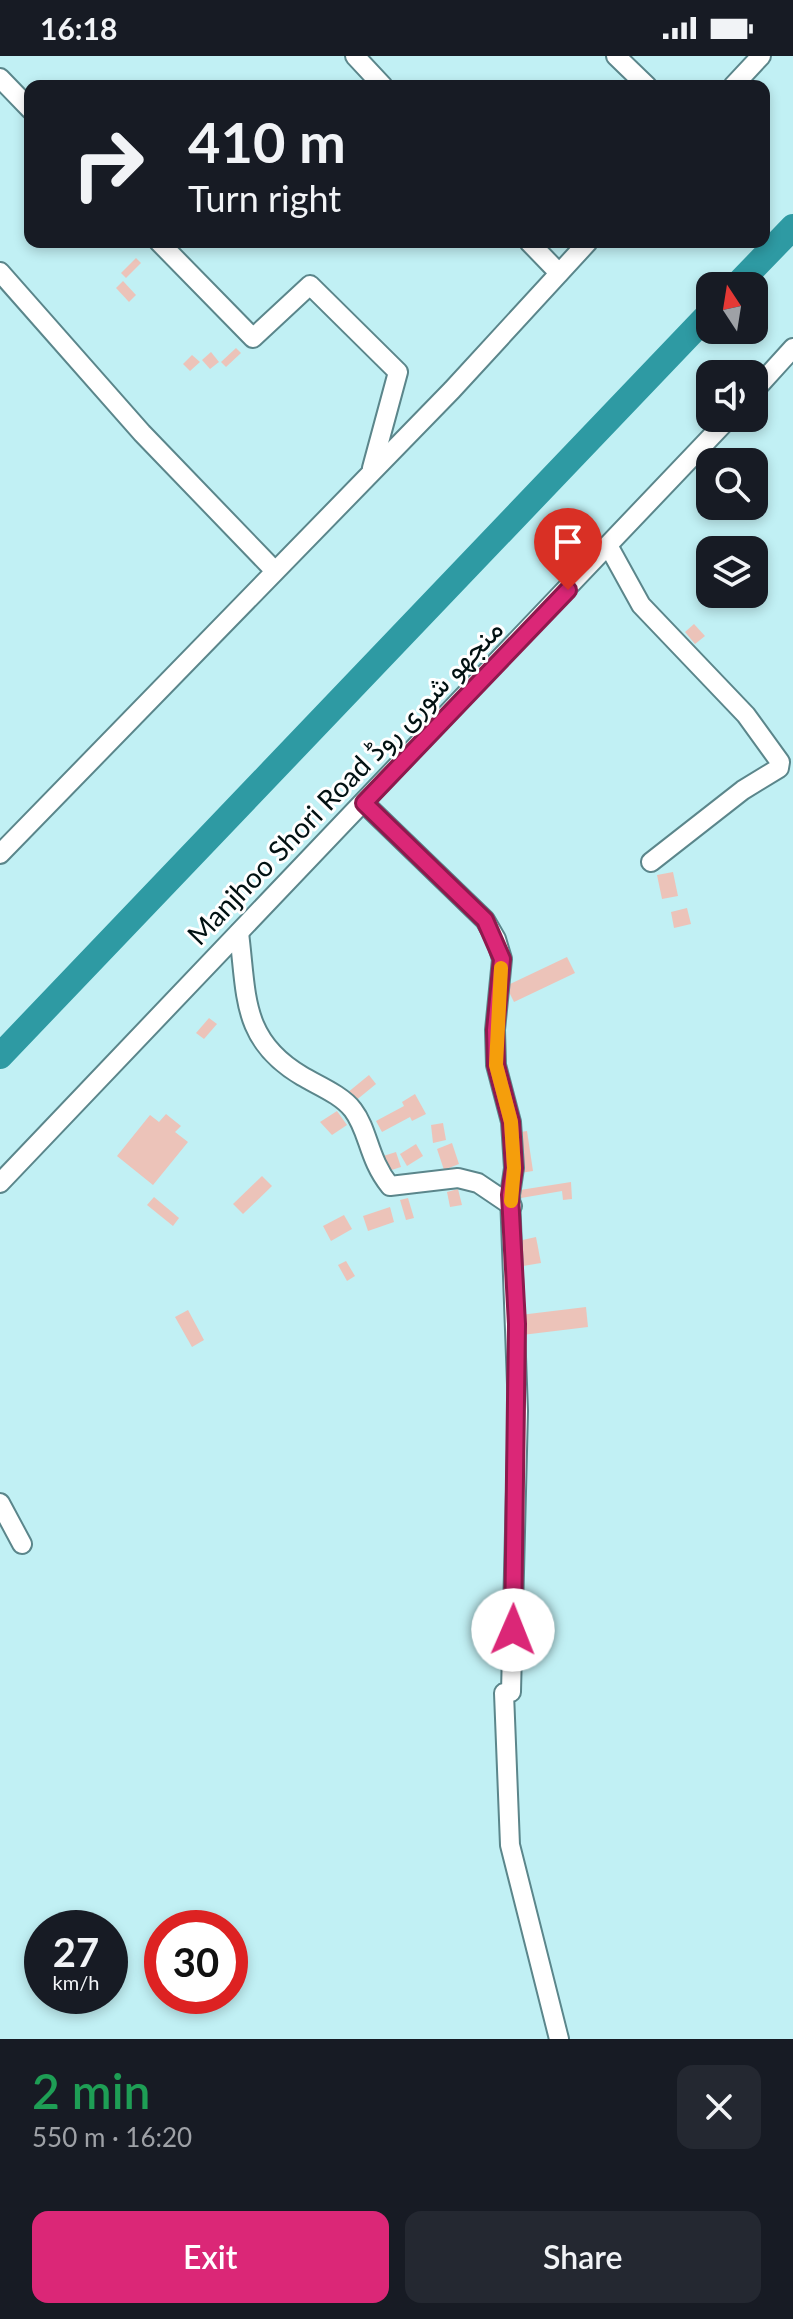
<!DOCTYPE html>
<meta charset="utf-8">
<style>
body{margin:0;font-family:Lato,Vazirmatn,sans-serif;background:#242831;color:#f1f3f6;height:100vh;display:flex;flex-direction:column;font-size:30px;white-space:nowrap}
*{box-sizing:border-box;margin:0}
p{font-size:26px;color:#9ea1a6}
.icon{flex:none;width:44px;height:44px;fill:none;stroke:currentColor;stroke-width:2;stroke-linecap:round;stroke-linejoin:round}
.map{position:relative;height:1983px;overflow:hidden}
.drawer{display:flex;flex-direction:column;background:#171b24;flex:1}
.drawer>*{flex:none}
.guide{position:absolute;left:24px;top:24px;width:746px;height:168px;border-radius:16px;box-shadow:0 4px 12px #0003;background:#171b24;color:#f1f3f6;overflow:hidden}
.needle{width:52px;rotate:348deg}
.controls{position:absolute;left:696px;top:216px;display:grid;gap:16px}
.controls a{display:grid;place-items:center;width:72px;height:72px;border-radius:16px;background:#171b24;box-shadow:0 4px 12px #0003;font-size:40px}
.speed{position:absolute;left:24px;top:1854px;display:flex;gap:16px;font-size:40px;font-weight:700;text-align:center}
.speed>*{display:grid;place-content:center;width:104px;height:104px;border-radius:50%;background:#171b24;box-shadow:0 4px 12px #0003;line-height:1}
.speed small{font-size:20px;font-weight:400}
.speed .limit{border:12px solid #d22;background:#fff;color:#111}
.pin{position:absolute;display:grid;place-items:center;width:68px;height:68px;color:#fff;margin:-82px -34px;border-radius:50% 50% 50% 0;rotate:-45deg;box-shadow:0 0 8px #0007}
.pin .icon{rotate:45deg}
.me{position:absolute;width:88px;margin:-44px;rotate:1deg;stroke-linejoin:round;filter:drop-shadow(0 0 6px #0008)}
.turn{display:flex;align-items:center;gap:28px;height:168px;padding:0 32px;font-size:36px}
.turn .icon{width:104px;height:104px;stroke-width:2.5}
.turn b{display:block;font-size:56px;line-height:68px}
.round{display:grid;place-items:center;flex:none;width:84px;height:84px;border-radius:16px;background:#242831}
.headline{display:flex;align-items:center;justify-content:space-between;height:136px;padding:0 32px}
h1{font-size:48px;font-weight:600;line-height:60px;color:#1e9e55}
.cta{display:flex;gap:16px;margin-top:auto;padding:16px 32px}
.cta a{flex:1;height:92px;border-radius:16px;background:#db2777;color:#fff;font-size:32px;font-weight:600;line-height:92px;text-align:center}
.cta a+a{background:#242831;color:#f1f3f6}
.status{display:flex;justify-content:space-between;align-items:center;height:56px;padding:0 40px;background:#171b24;direction:ltr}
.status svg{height:22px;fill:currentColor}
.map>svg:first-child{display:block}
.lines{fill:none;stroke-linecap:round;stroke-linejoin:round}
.river{stroke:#2e9aa3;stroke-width:26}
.building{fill:#ecc3b9}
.minor-casing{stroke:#5b868b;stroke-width:22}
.minor{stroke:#fff;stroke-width:18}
.route-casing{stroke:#8e194d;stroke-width:20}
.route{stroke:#db2777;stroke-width:14}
.slow{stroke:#f59e0b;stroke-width:14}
.labels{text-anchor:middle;stroke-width:6;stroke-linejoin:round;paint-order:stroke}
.street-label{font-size:28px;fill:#021112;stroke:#fff}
</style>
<div class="status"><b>16:18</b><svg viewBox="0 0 49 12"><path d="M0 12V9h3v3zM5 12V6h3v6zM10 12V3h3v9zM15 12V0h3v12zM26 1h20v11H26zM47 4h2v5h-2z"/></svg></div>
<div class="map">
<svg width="793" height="1983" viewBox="0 0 793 1983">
<rect width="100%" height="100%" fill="#c1f0f4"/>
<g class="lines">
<g class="river">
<path d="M736 230 793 171"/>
<path d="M0 1000 710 257"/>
</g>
</g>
<g class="building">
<path d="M136 202 141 207 126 222 121 217Z"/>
<path d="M123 225 136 239 129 246 116 232Z"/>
<path d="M236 292 241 297 226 311 221 306Z"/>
<path d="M211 296 219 306 210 313 202 304Z"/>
<path d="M192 299 200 306 190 315 183 308Z"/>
<path d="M694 568 705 580 695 588 685 576Z"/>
<path d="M673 816 678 840 662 843 657 819Z"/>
<path d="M687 852 691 868 674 872 671 856Z"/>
<path d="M567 901 575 917 514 946 506 930Z"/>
<path d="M209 962 217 968 204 983 196 977Z"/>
<path d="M369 1019 376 1028 354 1046 347 1037Z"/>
<path d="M415 1038 426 1058 412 1065 410 1061 382 1076 376 1065 404 1050 402 1046Z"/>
<path d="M337 1055 347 1069 332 1079 320 1066Z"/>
<path d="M166 1058 181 1070 175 1076 188 1086 153 1129 117 1100 150 1059 159 1066Z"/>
<path d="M443 1067 446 1084 433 1087 431 1069Z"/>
<path d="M527 1075 533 1115 520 1117 514 1077Z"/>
<path d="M452 1087 459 1108 444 1114 437 1093Z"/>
<path d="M416 1088 423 1100 407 1110 400 1098Z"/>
<path d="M396 1096 401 1111 382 1117 377 1102Z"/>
<path d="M262 1120 272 1130 243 1158 233 1148Z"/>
<path d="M571 1126 572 1143 563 1144 562 1135 521 1142 520 1134Z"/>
<path d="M458 1133 462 1149 450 1151 447 1136Z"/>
<path d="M154 1141 179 1162 173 1170 147 1149Z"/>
<path d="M408 1142 414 1162 406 1164 400 1144Z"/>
<path d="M390 1151 394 1166 368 1175 363 1160Z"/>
<path d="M344 1159 352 1173 331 1185 323 1170Z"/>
<path d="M536 1181 541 1207 523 1210 518 1185Z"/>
<path d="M346 1205 355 1220 347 1225 338 1209Z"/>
<path d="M586 1251 588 1271 522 1279 520 1259Z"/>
<path d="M188 1254 204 1284 192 1291 175 1261Z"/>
</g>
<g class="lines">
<defs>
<g id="minor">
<path d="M355 0 383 30"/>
<path d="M616 0 647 30"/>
<path d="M0 22 30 53"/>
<path d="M733 30 761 0"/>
<path d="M159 186 253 282 310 229 398 316 372 412"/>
<path d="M529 186 559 217"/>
<path d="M0 216 142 377 274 514"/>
<path d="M754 335 793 292"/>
<path d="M609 491 641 549 746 659 780 706 779 712 743 734 651 806"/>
<path d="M364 747 485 864 496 883 502 903 495 974 496 1009 511 1066 514 1112 510 1139 518 1355 511 1636 504 1637 510 1789 559 1983"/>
<path d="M0 798 452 334 588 186"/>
<path d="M239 877C247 940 241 984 302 1020 317 1029 342 1039 353 1054 369 1075 368 1103 390 1130L458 1122 478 1127 512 1150"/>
<path d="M0 1127 729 362"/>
<path d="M0 1447 22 1488"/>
</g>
</defs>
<use href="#minor" class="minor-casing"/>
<use href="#minor" class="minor"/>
</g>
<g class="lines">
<defs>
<path id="route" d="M513 1574 517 1268 510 1139 514 1112 511 1066 496 1009 495 974 502 903 485 864 364 747 568 534"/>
</defs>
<use href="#route" class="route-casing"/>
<use href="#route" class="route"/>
<path class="slow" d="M501 912 496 1009 511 1066 514 1112 511 1145"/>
</g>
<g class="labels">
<g class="street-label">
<text transform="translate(345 726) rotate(-46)" y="10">Manjhoo Shori Road منجھو شوری روڈ</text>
</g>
</g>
</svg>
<div class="controls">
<a><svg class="needle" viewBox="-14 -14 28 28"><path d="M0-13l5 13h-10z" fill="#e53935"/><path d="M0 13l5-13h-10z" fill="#9ea1a6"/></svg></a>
<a><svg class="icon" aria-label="sound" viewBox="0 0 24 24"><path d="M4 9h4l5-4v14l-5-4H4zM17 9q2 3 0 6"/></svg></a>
<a><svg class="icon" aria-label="search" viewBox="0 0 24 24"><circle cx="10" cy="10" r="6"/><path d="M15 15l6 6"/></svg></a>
<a><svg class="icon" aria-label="layers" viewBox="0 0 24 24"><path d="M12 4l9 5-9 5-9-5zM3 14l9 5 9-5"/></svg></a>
</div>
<div class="speed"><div>27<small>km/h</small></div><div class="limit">30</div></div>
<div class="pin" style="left:568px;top:534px;background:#d93025"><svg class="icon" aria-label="arrive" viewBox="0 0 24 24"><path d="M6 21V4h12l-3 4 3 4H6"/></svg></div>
<svg class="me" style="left:513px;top:1574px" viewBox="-20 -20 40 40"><circle r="19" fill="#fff"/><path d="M0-13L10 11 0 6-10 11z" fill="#db2777"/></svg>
<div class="guide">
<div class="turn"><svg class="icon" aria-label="right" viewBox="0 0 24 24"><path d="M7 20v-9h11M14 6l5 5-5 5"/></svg><div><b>410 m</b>Turn right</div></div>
</div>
</div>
<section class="drawer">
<div class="headline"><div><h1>2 min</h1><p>550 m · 16:20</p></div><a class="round"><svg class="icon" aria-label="close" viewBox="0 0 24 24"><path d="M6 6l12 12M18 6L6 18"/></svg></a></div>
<div class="cta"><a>Exit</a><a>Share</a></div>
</section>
